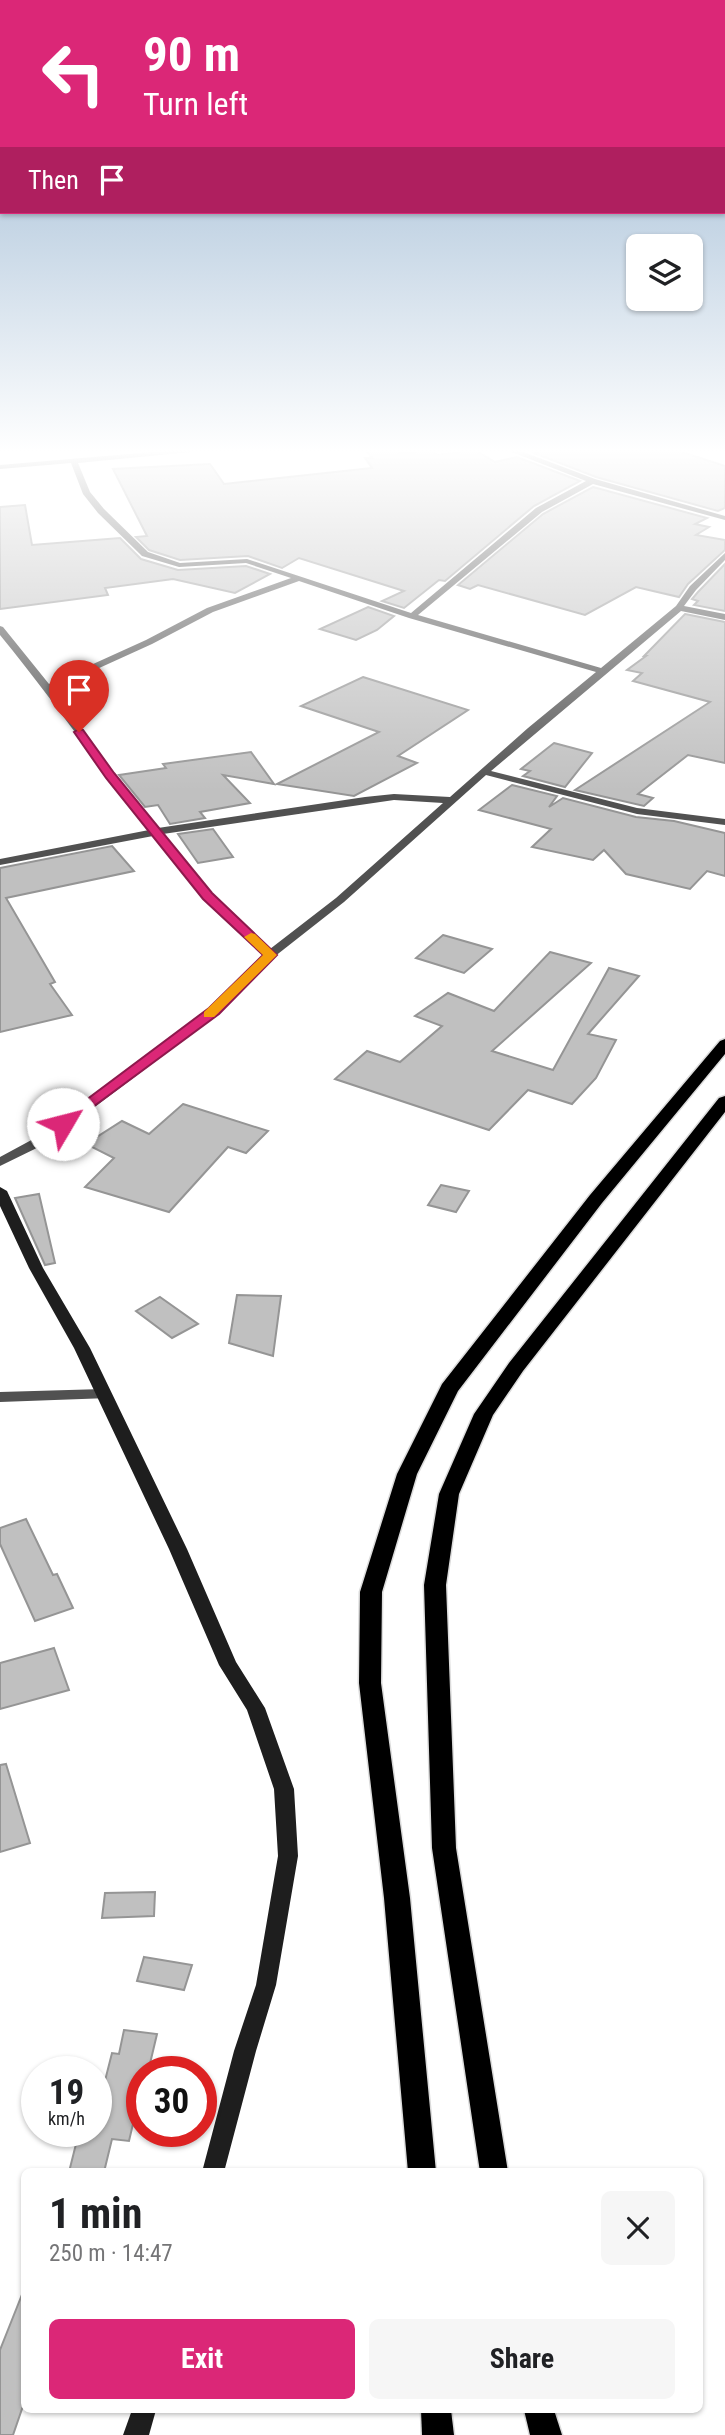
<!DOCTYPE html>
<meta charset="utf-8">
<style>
body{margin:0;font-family:"Roboto Condensed",sans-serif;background:#f6f6f6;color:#202124;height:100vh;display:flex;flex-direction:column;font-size:26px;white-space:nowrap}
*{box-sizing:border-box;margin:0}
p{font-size:23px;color:#757577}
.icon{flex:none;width:38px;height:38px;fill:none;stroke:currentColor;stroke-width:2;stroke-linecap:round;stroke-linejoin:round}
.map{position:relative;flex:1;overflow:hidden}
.details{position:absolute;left:21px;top:2168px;width:682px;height:245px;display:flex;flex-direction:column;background:#fff;border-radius:10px;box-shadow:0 2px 5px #0004}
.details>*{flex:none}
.guide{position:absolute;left:0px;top:0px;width:726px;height:214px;box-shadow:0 2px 5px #0004;background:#db2777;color:#fff;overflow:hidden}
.tools{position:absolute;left:626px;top:234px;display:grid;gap:14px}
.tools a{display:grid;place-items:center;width:77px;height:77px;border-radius:10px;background:#fff;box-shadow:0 2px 5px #0004;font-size:35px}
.speed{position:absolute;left:21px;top:2056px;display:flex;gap:14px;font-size:35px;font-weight:700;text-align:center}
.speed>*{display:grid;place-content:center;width:91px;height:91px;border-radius:50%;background:#fff;box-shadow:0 2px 5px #0004;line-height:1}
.speed small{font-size:18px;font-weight:400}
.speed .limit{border:10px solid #d22;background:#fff;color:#111}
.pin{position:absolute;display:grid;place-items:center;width:60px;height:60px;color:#fff;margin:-72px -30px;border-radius:50% 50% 50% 0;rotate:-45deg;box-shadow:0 0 7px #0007}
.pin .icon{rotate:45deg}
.me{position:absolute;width:77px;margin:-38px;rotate:53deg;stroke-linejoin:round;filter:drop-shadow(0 0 5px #0008)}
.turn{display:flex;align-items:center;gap:24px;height:147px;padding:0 28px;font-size:32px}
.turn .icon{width:91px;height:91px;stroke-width:2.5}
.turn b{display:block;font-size:49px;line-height:60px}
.then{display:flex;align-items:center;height:66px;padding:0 28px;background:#0003;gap:14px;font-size:26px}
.round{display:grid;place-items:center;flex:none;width:74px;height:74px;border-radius:10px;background:#f6f6f6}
.summary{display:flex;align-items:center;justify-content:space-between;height:119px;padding:0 28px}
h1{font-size:42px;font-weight:700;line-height:52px}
.action{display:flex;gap:14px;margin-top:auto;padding:14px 28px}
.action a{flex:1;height:80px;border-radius:10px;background:#db2777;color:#fff;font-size:28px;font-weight:700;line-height:80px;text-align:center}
.action a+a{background:#f6f6f6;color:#202124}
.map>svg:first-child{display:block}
.building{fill:#c0c0c0;stroke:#959595;stroke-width:2}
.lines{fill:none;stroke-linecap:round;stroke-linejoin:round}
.primary-casing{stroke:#dbdbdb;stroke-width:3}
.street{fill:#515151;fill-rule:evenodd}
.secondary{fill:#1e1e1e;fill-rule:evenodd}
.primary{fill:#000;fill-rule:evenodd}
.route{fill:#db2777;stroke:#8e194d;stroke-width:2}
.slow{fill:#f59e0b}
</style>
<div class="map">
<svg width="725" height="2435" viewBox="0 0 725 2435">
<rect width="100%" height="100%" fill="#fff"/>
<g class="building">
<path d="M366 450H396L399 453 433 451 437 455 475 450 495 462 517 457 580 481 534 506 445 581 439 580 404 608 382 601 404 591 299 558 282 568 248 556 180 560 149 550 136 537 147 536 113 469 210 464 224 484 372 468 365 458H372Z"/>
<path d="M546 450H676L725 466V508L718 511 596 477 534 453Z"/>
<path d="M593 487 707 518 695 524 709 527 696 535 725 540V550L688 584 679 597 636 587 585 615 478 585 470 589 458 585 543 514Z"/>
<path d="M25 505 32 545 120 538 141 559 178 570 246 566 270 574 235 593 173 579 105 588 108 595 0 609V507Z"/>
<path d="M725 564V611L694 605 698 601 692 599 698 592Z"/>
<path d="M368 607 394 616 377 630 356 640 320 629Z"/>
<path d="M685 614 725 622V763L688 755 638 794 653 798 644 806 575 790 710 702 633 681 642 673 627 670 646 656H644Z"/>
<path d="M363 677 468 710 398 756 417 763 354 796 277 784 379 732 301 706Z"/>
<path d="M554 743 592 753 565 787 523 776 530 771 521 769Z"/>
<path d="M251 752 274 784 223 775 250 803 200 812 205 818 170 824 158 805 145 807 119 775 166 768 163 764Z"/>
<path d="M512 785 557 796 549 807 563 798 636 817 674 821 725 833V876L707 871 690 889 626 874 604 850 593 860 532 847 551 829 479 810Z"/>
<path d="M213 829 233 857 198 863 178 834Z"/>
<path d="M112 846 134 871 6 898 55 982 50 984 72 1015 0 1032V868Z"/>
<path d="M443 935 492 949 464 973 416 958Z"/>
<path d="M550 952 591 963 492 1051 553 1070 609 968 639 976 588 1034 616 1040 596 1078 572 1104 528 1090 489 1130 335 1079 367 1051 400 1062 442 1026 415 1016 448 993 494 1011Z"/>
<path d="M183 1104 268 1131 246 1153 228 1147 169 1212 85 1187 114 1158 86 1144 122 1121 149 1134Z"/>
<path d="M441 1185 469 1191 456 1212 428 1205Z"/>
<path d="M39 1194 55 1263 45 1265 15 1198Z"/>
<path d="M237 1295 281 1296 273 1356 229 1343Z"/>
<path d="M160 1297 198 1324 172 1338 136 1311Z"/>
<path d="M26 1519 53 1575 57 1574 73 1608 35 1621 0 1544V1528Z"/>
<path d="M54 1648 69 1690 0 1709V1663Z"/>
<path d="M6 1764 30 1843 0 1852V1765Z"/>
<path d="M155 1892 154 1916 102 1918 105 1893Z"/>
<path d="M144 1957 192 1965 184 1990 137 1981Z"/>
<path d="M124 2030 157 2034 148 2072H142V2108L137 2107 129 2141 112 2139 104 2172H69L79 2132H96V2116L112 2053 119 2054Z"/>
<path d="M23 2292 24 2403 13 2435H0V2350Z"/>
</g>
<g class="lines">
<defs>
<g id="primary">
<path d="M725 1039V1054L602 1203 458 1391 417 1474 382 1592 381 1683 410 1898 436 2172H408L384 1898 359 1683 360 1592 397 1474 442 1384 590 1195 720 1041Z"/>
<path d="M725 1096V1112L523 1371 493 1415 459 1494 446 1585 456 1848 508 2172H480L432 1848 424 1585 439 1494 474 1414 509 1363 719 1098Z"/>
<path d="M421 2410H451L454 2435H422Z"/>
<path d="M524 2410H554L562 2435H530Z"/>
</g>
</defs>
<use href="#primary" class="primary-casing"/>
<g class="street">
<path d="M176 450H211L78 463 90 492 104 509 148 552 180 563 247 559 411 613 536 508 586 481 507 450H518L595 479 725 516V520L593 484 542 512 418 615 601 668 676 606 690 586 725 553V560L696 590 684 606 725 614V620L681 611 491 771 637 808 725 819V825L637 814 486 775 344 902 274 957 218 1014 47 1143 0 1166V1157L37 1137 210 1008 263 955 203 898 153 836 0 865V859L149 830C98 766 52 698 0 635V626L3 627 49 684 146 640 207 608 291 578 246 563 179 567 142 556 98 513 83 494 71 463 0 469V465ZM299 581 409 618 596 672 528 728 450 797 394 794 365 797 158 828 114 773 53 689 152 644 213 612ZM394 800 443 803 336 898 270 949 211 894 163 834Z"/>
<path d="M103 1389 109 1390 111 1394 109 1398 0 1402V1392Z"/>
</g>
<g class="secondary">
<path d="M0 1187 7 1191 43 1268 90 1348 187 1549 236 1662 265 1708 294 1789 298 1856 276 1985 256 2051 224 2172H202L234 2051 256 1985 278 1856 274 1789 247 1710 219 1665 169 1549 74 1348 29 1268 0 1206Z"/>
<path d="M132 2410H156L149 2435H123Z"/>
</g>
<use href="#primary" class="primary"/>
</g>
<linearGradient id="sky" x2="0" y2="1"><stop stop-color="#8baccb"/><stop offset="0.57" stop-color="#fff"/><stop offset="1" stop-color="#fff" stop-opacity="0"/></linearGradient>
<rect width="725" height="791" fill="url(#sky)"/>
<path class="route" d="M79 729 83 730 114 773 212 893 277 955 219 1014 63 1129 56 1124 58 1121 209 1008 263 955 203 899 106 778 74 732Z"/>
<path class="slow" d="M251 933 255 934 277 955 214 1017H204V1012L263 955 244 937Z"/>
</svg>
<div class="tools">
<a><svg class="icon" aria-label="layers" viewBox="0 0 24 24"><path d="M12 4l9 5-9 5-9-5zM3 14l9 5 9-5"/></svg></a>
</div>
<div class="speed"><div>19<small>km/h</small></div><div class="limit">30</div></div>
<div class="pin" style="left:79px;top:732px;background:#d93025"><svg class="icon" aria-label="arrive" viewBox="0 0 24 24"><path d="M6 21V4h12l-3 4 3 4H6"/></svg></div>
<svg class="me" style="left:63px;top:1124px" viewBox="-20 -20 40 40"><circle r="19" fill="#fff"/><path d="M0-13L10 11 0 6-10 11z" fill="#db2777"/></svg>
<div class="guide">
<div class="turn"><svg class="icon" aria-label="left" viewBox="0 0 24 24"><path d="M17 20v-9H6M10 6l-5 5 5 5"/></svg><div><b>90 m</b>Turn left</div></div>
<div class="then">Then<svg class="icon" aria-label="arrive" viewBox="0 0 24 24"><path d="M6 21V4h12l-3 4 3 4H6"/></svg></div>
</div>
<section class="details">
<div class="summary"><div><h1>1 min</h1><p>250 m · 14:47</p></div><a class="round"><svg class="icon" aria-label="close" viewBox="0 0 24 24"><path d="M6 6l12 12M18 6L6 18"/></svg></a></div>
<div class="action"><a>Exit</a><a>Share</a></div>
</section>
</div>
